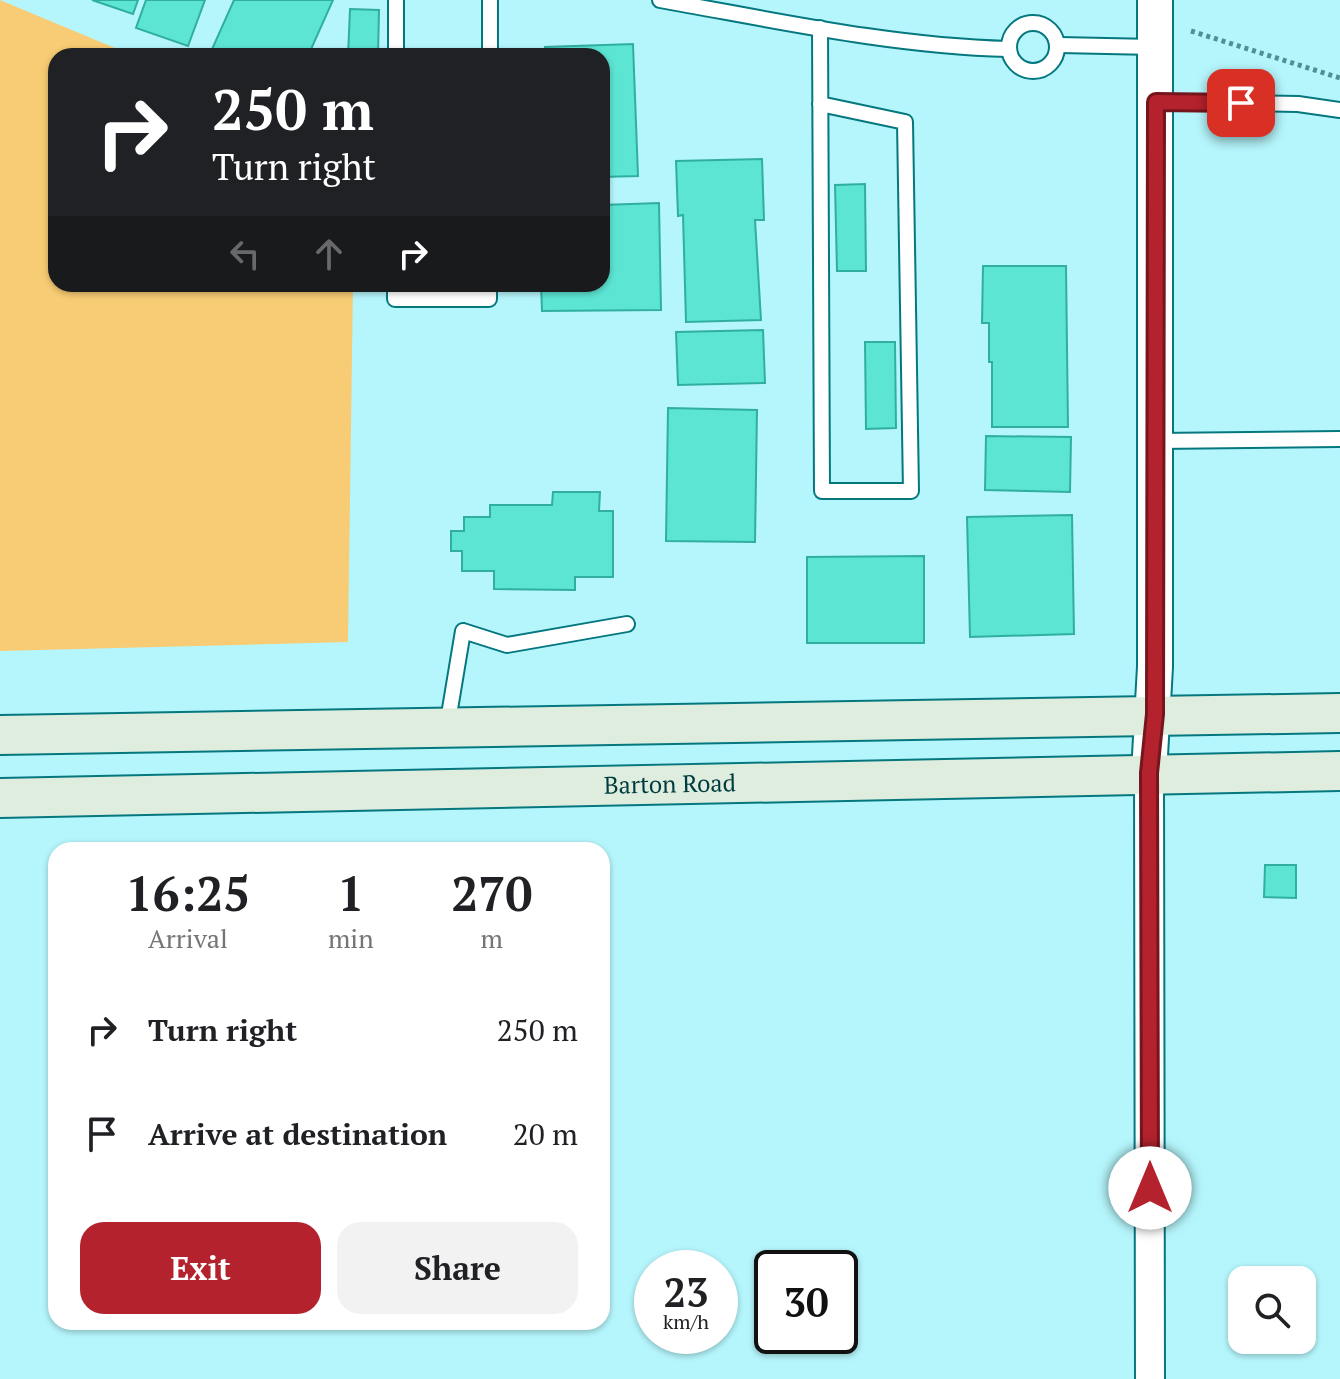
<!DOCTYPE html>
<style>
body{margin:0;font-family:"PT Serif",serif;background:#f2f2f2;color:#202124;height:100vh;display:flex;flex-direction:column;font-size:30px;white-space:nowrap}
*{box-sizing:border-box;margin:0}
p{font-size:26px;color:#757577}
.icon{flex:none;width:44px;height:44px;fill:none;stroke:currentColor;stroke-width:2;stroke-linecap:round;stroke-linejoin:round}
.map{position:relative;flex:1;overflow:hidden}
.details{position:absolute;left:48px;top:842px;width:562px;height:488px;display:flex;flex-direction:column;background:#fff;border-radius:24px;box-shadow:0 2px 6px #0004}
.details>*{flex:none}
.hud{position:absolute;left:48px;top:48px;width:562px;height:244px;border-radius:24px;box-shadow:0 2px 6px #0004;background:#202124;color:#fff;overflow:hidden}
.buttons{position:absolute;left:1228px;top:1266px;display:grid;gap:16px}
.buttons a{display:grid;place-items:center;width:88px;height:88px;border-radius:16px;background:#fff;box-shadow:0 2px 6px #0004;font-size:40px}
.speed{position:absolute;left:634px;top:1250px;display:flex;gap:16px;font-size:40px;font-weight:700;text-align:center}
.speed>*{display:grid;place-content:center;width:104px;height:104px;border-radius:50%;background:#fff;box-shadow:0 2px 6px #0004;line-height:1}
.speed small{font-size:20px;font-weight:400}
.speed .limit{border:4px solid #111;border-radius:12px;background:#fff;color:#111}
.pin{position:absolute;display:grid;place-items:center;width:68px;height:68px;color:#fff;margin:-34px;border-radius:16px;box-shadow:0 4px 12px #0006}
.me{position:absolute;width:88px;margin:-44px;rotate:0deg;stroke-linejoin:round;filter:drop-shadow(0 0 6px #0008)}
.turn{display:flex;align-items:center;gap:28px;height:168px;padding:0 32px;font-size:36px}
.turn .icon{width:104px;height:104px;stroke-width:2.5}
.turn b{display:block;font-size:56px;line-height:68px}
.lanes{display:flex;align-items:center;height:76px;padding:0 32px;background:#0003;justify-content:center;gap:40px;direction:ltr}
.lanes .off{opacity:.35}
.eta{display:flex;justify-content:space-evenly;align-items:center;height:136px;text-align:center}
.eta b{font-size:48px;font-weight:800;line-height:56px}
.action{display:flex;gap:16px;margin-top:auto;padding:16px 32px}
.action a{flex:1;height:92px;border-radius:24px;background:#b4222d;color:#fff;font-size:32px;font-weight:800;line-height:92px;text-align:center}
.action a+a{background:#f2f2f2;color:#202124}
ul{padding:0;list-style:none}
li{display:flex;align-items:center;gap:24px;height:104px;padding:0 32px}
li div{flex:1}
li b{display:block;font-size:30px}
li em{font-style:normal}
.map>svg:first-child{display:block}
.green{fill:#f8cc74}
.building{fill:#5ce5d3;stroke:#30afa0;stroke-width:2}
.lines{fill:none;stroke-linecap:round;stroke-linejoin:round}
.service-casing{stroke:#05777f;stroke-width:18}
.minor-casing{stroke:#05777f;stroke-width:32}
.tertiary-casing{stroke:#05777f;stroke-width:38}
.secondary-casing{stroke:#05777f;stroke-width:42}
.path{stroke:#528f94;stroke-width:5;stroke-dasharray:4 4;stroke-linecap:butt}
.service{stroke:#fff;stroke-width:14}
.minor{stroke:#fff;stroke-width:28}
.tertiary{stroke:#fff;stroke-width:34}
.secondary{stroke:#deeddd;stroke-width:38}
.route-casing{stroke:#75161d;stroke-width:20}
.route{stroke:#b4222d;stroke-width:14}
.labels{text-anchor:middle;stroke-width:7;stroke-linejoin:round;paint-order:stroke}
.street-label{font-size:24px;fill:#003b3f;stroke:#e6fafc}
</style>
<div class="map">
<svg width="1340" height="1379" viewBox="0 0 1340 1379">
<rect width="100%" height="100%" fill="#b5f6fc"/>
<path class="green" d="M0 0 134 56H56V284H353L348 642 0 651Z"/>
<g class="building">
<path d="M92 0H138L133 14Z"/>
<path d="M146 0H205L188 46 136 28Z"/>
<path d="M234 0H333L308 56H209Z"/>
<path d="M350 9 379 10 378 56H348Z"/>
<path d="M633 44 638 176 602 177V56H545V47Z"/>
<path d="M762 159 764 220H755L761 320 686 322 683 215 678 216 676 161Z"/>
<path d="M865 184 866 271H837L835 185Z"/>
<path d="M659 203 661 310 542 311 541 284H602V205Z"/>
<path d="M983 266H1066L1068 427H992V362H989V323H982Z"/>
<path d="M763 330 765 383 678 385 676 332Z"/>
<path d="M865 342H895L896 428 866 429Z"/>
<path d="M668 408 757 410 755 542 666 541Z"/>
<path d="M986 436 1071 437 1070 492 985 490Z"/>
<path d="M553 492H600L599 511H613V577H575V590L494 589V571H462V551H451V531H464V517H490V505H552Z"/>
<path d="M1072 515 1074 634 970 637 967 517Z"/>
<path d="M924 556V643H807V557Z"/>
<path d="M1265 865H1296V898L1264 897Z"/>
</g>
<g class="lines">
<defs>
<g id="service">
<path d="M660 0C774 20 891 46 1008 49"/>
<circle cx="1033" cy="47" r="24"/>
<path d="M820 28 822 491H911L905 122 820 104"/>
<path d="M1059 45 1154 47"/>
<path d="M396 56V0"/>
<path d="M490 56V0"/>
<path d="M1156 102 1298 104 1340 110"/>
<path d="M395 284V299H489V284"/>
<path d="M1157 441 1340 439"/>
<path d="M447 727 463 631 507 645 627 624"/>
</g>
<path id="minor" d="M1149 773 1150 1379"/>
<path id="tertiary" d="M1149 773 1155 667V0"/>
<g id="secondary">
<path d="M0 735 1340 713"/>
<path id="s1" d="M0 798 1340 771"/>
</g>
</defs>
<use href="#service" class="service-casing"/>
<use href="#minor" class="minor-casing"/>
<use href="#tertiary" class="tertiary-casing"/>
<use href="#secondary" class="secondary-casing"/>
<path class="path" d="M1191 31 1340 78"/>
<use href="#service" class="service"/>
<use href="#minor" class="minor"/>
<use href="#tertiary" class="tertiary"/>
<use href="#secondary" class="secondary"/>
</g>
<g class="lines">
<defs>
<path id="route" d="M1150 1188 1149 773 1155 714 1156 102 1241 103"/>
</defs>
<use href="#route" class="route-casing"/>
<use href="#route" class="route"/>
</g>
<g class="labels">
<g class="street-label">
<text dy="8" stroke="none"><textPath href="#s1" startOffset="670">Barton Road</textPath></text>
</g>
</g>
</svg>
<div class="buttons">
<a><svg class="icon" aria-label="search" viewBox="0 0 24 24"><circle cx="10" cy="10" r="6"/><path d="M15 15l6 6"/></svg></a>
</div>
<div class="speed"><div>23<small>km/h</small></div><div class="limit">30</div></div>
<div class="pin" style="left:1241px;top:103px;background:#d93025"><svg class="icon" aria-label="arrive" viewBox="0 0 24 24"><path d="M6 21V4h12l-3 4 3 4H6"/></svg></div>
<svg class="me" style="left:1150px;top:1188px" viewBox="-20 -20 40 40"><circle r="19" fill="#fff"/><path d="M0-13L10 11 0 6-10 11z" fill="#b4222d"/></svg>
<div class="hud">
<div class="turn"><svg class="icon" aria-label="right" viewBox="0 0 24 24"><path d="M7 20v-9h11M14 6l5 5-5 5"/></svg><div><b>250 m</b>Turn right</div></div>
<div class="lanes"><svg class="icon off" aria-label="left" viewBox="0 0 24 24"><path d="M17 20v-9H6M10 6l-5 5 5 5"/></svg><svg class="icon off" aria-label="ahead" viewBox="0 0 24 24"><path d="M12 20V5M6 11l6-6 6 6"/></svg><svg class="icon" aria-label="right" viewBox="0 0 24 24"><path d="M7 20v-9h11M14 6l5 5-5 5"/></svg></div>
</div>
<section class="details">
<div class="eta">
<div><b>16:25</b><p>Arrival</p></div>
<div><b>1</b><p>min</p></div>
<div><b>270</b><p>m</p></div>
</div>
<ul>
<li><svg class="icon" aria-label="right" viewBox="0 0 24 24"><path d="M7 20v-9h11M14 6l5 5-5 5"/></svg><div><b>Turn right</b></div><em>250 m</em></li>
<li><svg class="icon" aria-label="arrive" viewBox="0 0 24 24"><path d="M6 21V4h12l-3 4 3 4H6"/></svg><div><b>Arrive at destination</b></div><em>20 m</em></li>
</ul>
<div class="action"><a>Exit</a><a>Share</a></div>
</section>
</div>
